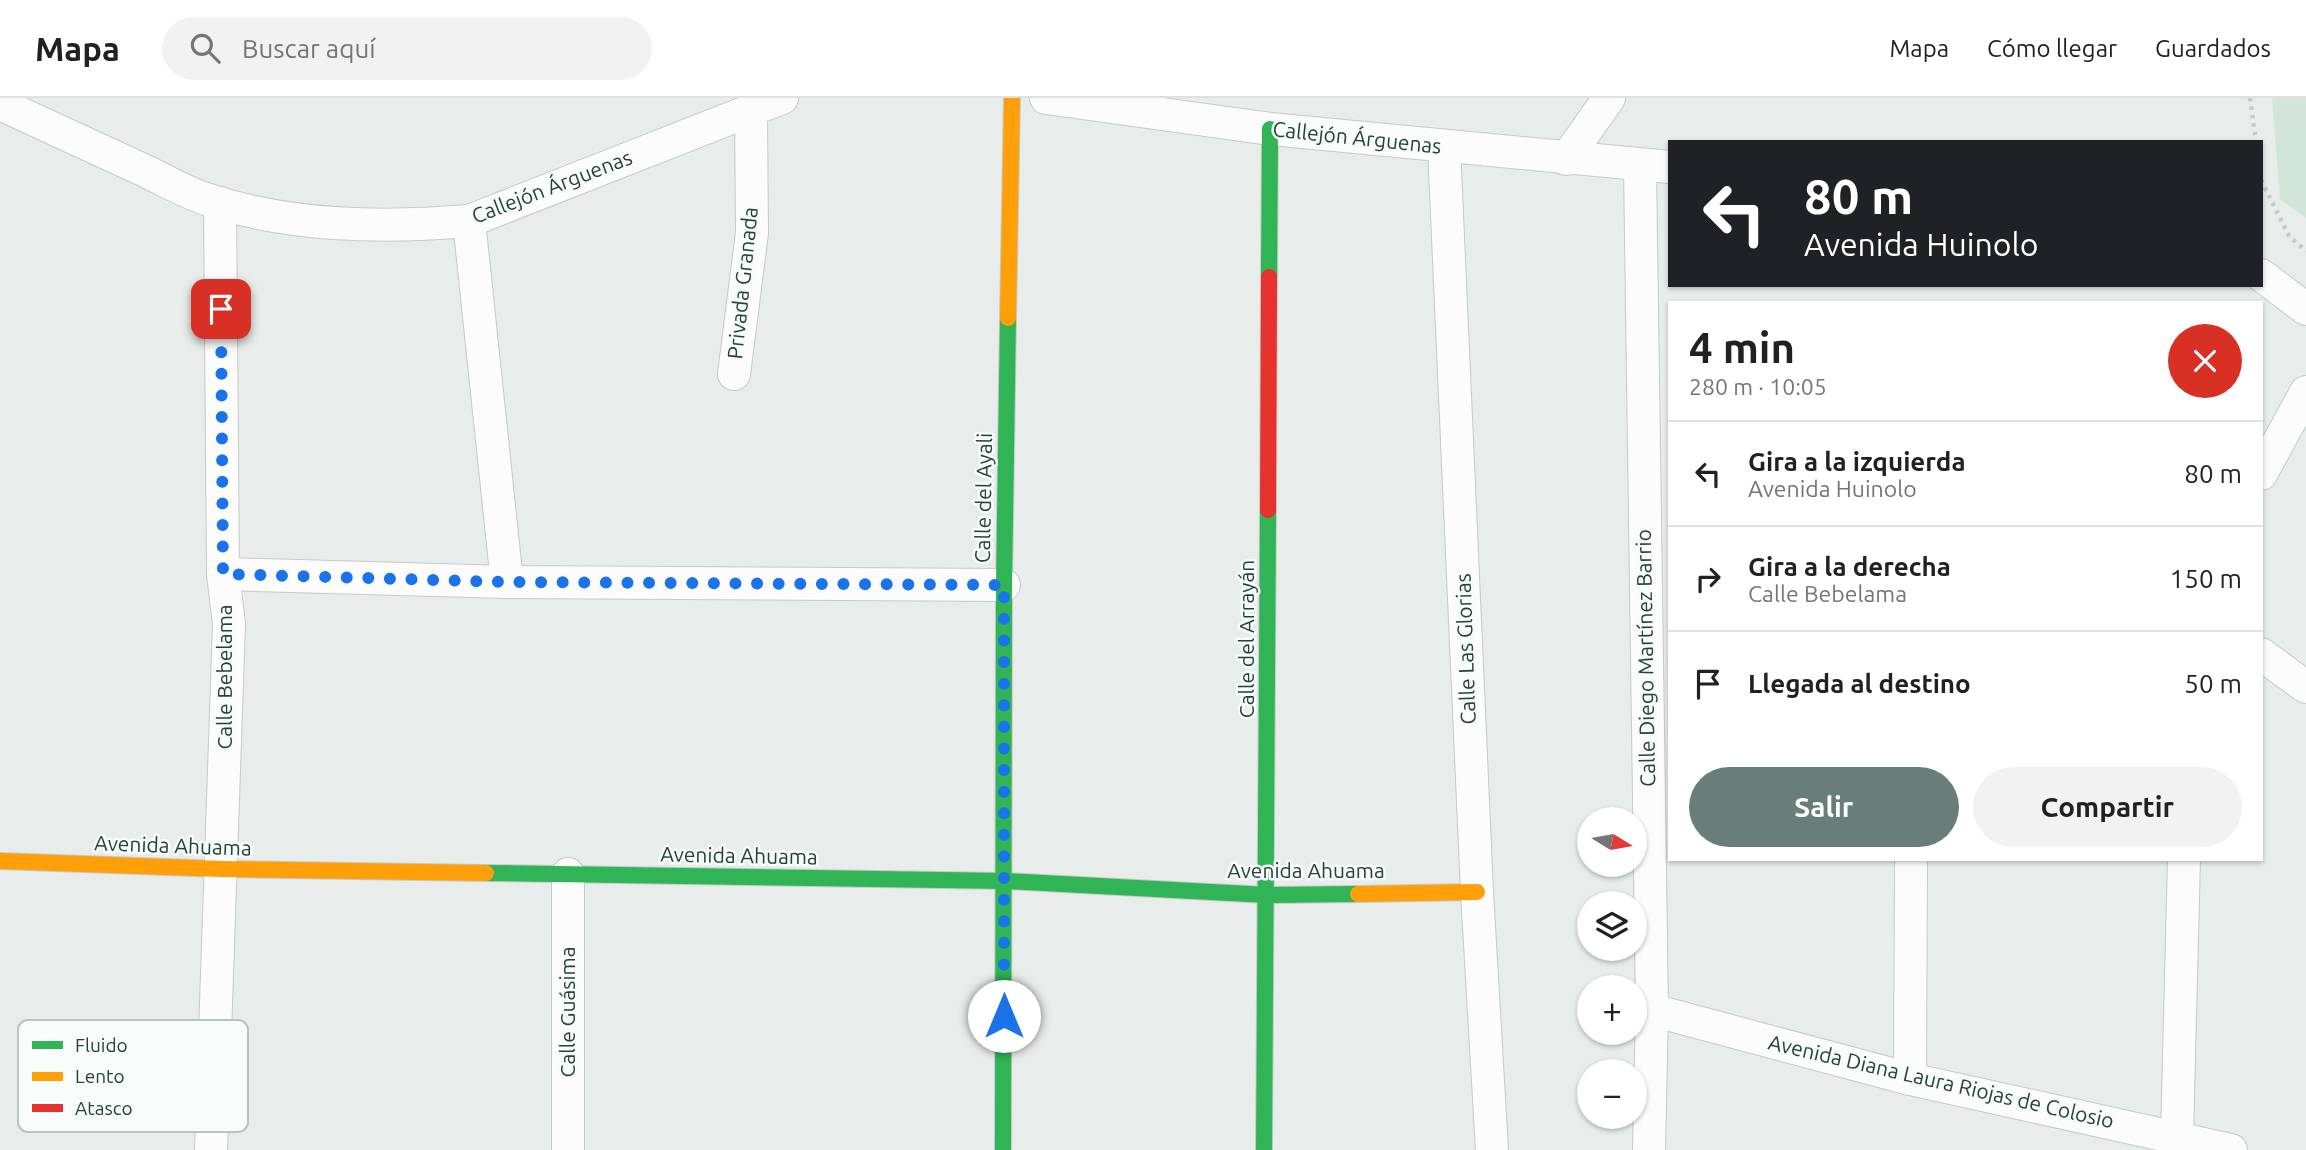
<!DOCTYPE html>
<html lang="es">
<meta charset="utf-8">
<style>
body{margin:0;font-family:Ubuntu,sans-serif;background:#f2f2f2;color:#202124;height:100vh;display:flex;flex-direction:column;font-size:26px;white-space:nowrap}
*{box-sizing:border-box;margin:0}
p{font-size:23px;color:#757577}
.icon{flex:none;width:38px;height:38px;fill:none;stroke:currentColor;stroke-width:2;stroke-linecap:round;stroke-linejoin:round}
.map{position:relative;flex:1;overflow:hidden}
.details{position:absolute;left:1668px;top:203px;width:595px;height:560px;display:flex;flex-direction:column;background:#fff;border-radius:0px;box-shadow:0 2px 5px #0004}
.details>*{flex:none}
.banner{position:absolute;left:1668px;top:42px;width:595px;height:147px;border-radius:0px;box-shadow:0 2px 5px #0004;background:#202124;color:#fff;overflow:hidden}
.needle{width:46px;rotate:101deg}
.buttons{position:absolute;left:1577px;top:709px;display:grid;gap:14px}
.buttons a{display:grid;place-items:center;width:70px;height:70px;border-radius:50%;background:#fff;box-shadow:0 2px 5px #0004;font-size:35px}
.pin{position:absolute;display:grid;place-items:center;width:60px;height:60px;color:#fff;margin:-30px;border-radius:14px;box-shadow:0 4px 10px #0006}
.me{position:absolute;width:77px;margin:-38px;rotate:0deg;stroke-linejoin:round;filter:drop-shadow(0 0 5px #0008)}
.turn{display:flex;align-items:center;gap:24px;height:147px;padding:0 21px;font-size:32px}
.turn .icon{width:91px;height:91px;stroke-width:2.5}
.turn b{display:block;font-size:49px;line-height:60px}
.round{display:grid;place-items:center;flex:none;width:74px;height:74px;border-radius:37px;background:#f2f2f2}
.headline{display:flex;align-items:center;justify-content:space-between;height:119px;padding:0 21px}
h1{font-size:42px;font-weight:600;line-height:52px}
.primary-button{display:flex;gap:14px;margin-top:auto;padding:14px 21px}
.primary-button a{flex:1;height:80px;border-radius:42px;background:#697e78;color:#fff;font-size:28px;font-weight:600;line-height:80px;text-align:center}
.primary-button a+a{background:#f2f2f2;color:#202124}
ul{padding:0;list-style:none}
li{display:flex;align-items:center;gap:21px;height:105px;padding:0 21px;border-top:2px solid #e0e0e0}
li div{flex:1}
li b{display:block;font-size:26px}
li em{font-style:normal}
header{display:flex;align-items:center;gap:42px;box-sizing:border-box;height:98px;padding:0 35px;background:#fff;border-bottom:2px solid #e0e0e0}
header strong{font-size:33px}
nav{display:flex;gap:38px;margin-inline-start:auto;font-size:24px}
.search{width:490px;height:63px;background:#f2f2f2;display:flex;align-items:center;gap:18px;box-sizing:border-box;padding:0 24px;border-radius:38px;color:#757577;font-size:26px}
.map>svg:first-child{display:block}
.green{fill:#d1e6d8}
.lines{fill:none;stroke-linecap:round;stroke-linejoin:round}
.street-casing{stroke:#c5cac8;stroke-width:34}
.fast-casing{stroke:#c3cbc8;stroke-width:18}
.slow-casing{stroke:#c3cbc8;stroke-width:18}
.jam-casing{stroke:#c3cbc8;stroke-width:18}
.path{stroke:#c3ccca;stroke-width:4.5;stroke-dasharray:3.5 5;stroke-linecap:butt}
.street{stroke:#fcfcfc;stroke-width:32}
.fast{stroke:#30b455;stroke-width:16}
.slow{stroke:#ff9f0a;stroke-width:16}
.jam{stroke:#e5322d;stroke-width:16}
.route{stroke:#1a73e8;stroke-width:12;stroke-dasharray:0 21.6}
.labels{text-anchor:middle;stroke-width:5;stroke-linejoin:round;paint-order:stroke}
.street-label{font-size:21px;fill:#24423a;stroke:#f7fbf9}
.key{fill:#f7fbf9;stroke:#b8c4c0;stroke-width:2}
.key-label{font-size:19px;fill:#24423a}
</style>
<header>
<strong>Mapa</strong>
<div class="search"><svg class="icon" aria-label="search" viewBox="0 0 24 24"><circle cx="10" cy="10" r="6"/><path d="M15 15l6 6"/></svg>Buscar aquí</div>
<nav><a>Mapa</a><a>Cómo llegar</a><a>Guardados</a></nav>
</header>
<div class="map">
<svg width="2306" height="1052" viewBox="0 0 2306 1052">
<rect width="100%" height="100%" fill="#e8edeb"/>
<path class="green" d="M2272 0H2306V120L2280 101Z"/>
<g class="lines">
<defs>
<g id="street">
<path d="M1046 0 1270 31 1670 69"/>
<path d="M0 6C47 28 94 49 141 71 163 81 186 95 209 102 292 129 383 130 469 123L782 0"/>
<path d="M1444 49 1477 794 1492 1052"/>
<path d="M1566 61 1609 0"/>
<path d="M1640 69 1652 912 1649 1052"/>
<path d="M469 123 507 484"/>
<path d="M2261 177 2306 211"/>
<path d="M734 276 752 135 751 10"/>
<path d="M2261 376 2306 294"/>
<path d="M223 476 507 484 1004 487"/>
<path d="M2261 556 2306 589"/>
<path d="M568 776V1052"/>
<path d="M1652 912 1910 981 2231 1052"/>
<path d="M1910 981 1911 761"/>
<path d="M2177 1038 2184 761"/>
<path d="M211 1052 229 526 223 476 220 105"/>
</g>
<g id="fast">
<path d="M1269 179 1270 31"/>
<path d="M486 775 1006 783 1267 797 1358 796"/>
<path d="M1003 1052 1004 487 1008 220"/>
<path d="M1264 1052 1268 412"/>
</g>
<g id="slow">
<path d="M1008 220 1012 0"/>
<path d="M1 763 221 771 486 775"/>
<path d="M1358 796 1477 794"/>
</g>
<path id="jam" d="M1268 412 1269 179"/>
</defs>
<use href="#street" class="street-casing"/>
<use href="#fast" class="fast-casing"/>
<use href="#slow" class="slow-casing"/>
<use href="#jam" class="jam-casing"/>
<g class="path">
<path d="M2250 0 2256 44"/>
<path d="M2261 82 2289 138 2306 153"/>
</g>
<use href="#street" class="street"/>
<use href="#fast" class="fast"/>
<use href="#slow" class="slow"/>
<use href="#jam" class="jam"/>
</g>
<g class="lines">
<path class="route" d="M221 211 223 476 507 484 1004 487V918"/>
</g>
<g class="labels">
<g class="street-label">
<text transform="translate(1357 40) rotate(6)" y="7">Callejón Árguenas</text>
<text transform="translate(552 89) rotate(-21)" y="7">Callejón Árguenas</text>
<text transform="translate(743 185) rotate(-84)" y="7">Privada Granada</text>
<text transform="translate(984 400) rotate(-89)" y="7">Calle del Ayali</text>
<text transform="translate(1247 541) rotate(-90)" y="7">Calle del Arrayán</text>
<text transform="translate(1466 551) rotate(-92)" y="7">Calle Las Glorias</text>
<text transform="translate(1646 560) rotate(-91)" y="7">Calle Diego Martínez Barrio</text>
<text transform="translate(225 579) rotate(-90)" y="7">Calle Bebelama</text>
<text transform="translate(173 748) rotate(2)" y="7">Avenida Ahuama</text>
<text transform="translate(739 758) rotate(1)" y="7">Avenida Ahuama</text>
<text x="1306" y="780">Avenida Ahuama</text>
<text transform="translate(568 914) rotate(-90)" y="7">Calle Guásima</text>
<text transform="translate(1941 984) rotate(13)" y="7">Avenida Diana Laura Riojas de Colosio</text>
</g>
</g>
<rect x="18" y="922" width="230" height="112" rx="10" class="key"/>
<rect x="32" y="943" width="31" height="8" fill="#30b455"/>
<rect x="32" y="974" width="31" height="9" fill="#ff9f0a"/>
<rect x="32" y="1006" width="31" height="8" fill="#e5322d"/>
<g class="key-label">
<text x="75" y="954">Fluido</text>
<text x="75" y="985">Lento</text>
<text x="75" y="1017">Atasco</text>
</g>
</svg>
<div class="buttons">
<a><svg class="needle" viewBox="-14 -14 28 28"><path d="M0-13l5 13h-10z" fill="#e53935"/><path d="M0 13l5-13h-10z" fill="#757577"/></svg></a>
<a><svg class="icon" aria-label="layers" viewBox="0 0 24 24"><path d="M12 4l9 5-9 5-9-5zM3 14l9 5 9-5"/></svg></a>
<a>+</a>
<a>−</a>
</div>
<div class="pin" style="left:221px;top:211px;background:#d93025"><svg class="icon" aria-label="arrive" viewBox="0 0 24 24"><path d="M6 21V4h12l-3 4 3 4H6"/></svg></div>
<svg class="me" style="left:1004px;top:918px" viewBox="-20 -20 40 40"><circle r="19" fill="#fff"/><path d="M0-13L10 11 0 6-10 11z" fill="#1a73e8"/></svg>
<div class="banner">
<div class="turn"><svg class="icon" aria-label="left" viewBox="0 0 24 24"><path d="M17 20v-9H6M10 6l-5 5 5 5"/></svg><div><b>80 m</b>Avenida Huinolo</div></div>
</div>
<section class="details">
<div class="headline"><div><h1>4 min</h1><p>280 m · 10:05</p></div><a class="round" style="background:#d93025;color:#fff"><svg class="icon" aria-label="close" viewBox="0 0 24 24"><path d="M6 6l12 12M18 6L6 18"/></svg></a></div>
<ul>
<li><svg class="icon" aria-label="left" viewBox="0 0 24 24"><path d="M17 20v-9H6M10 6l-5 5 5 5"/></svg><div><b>Gira a la izquierda</b><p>Avenida Huinolo</p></div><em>80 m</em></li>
<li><svg class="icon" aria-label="right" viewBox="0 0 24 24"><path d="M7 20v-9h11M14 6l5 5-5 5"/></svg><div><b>Gira a la derecha</b><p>Calle Bebelama</p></div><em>150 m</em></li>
<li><svg class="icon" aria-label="arrive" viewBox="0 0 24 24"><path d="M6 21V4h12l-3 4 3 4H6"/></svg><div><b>Llegada al destino</b></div><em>50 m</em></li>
</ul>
<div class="primary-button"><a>Salir</a><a>Compartir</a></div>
</section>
</div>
